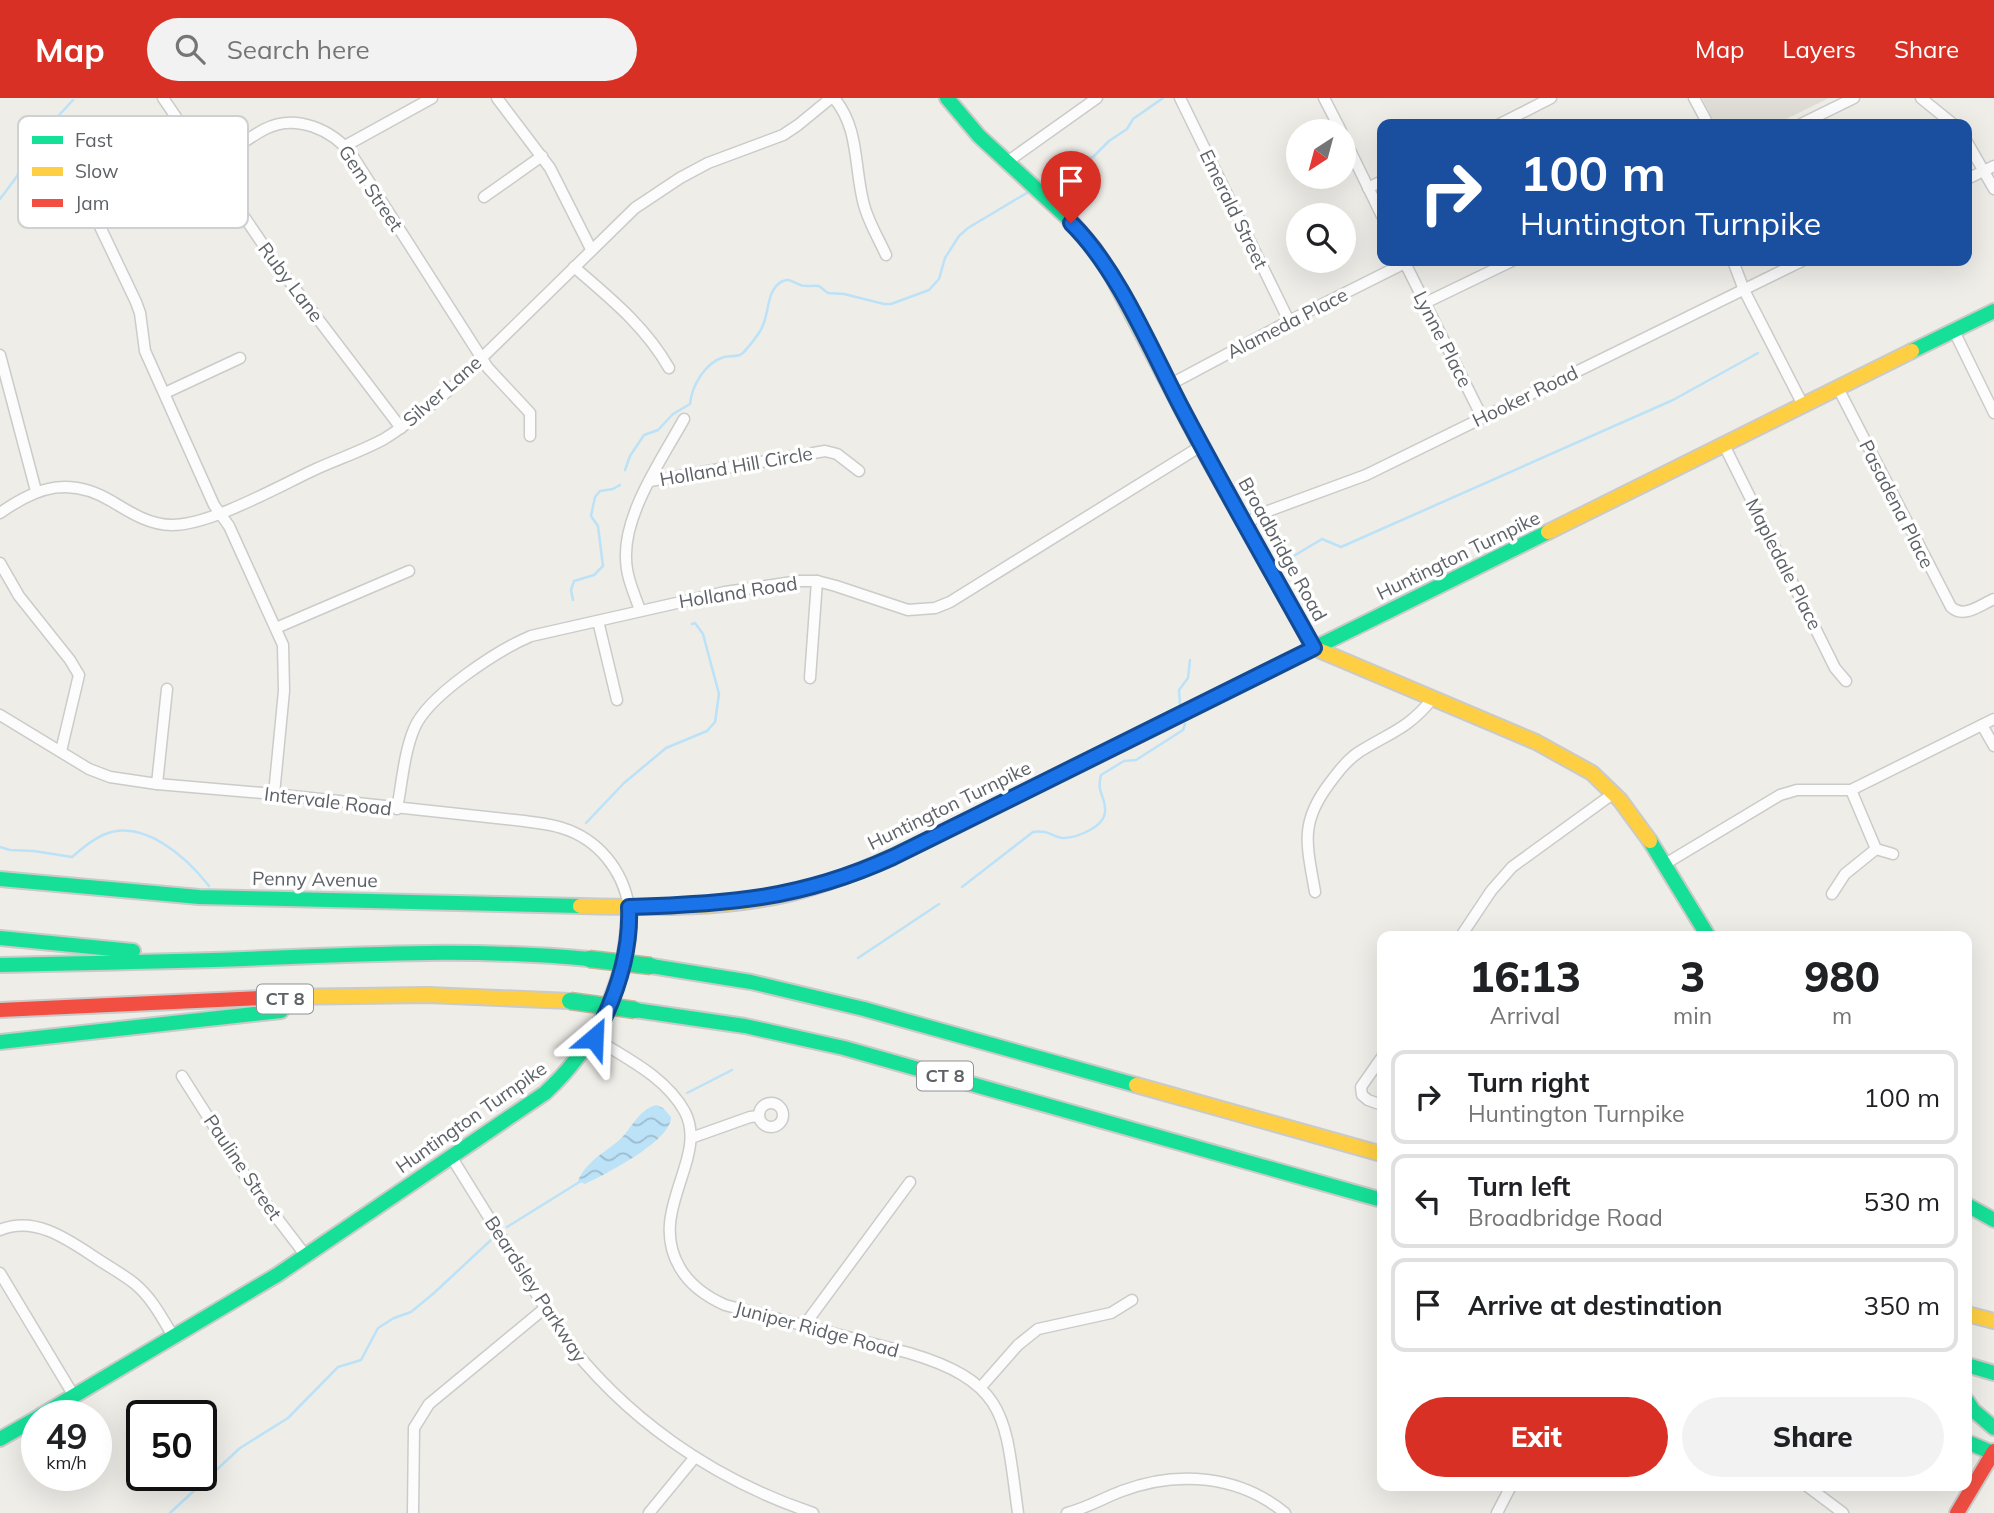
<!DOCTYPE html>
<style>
body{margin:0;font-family:Mulish,sans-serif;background:#f2f2f2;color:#202124;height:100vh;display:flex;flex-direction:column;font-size:26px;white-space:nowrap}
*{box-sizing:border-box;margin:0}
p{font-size:23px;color:#757577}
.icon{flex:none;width:38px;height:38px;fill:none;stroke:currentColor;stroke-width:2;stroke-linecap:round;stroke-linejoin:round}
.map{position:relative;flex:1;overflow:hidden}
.details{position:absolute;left:1377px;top:833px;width:595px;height:560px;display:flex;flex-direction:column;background:#fff;border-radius:14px;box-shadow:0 7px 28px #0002}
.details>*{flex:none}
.guide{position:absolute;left:1377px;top:21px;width:595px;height:147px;border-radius:14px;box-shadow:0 7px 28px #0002;background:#1a4fa0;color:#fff;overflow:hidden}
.needle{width:46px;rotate:216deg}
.tools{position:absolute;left:1286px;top:21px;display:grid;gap:14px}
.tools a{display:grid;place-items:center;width:70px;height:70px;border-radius:50%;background:#fff;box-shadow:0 7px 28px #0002;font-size:35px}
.speed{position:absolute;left:21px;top:1302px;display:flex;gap:14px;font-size:35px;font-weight:700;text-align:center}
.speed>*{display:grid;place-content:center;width:91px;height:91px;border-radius:50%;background:#fff;box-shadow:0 7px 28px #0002;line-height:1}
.speed small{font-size:18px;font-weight:400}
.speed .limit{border:4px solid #111;border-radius:10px;background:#fff;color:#111}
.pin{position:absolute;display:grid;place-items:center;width:60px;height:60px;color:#fff;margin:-72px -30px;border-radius:50% 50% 50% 0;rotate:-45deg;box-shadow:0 0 7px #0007}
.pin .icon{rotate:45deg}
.me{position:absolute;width:77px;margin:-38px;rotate:26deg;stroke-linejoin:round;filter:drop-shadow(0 0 5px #0008)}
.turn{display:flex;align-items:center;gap:24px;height:147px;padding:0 28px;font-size:32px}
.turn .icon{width:91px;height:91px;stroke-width:2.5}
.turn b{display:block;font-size:49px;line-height:60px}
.eta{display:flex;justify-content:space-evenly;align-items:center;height:119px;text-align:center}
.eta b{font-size:42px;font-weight:800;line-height:49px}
.button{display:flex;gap:14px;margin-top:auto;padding:14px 28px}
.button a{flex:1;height:80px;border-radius:42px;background:#d93025;color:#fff;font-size:28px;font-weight:800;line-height:80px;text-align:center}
.button a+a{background:#f2f2f2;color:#202124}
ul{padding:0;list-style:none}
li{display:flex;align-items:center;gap:21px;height:94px;margin:0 14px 10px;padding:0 14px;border:4px solid #e0e0e0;border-radius:14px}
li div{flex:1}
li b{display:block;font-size:26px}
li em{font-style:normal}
header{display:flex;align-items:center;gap:42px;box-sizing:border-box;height:98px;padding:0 35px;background:#d93025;color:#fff}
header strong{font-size:33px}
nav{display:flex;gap:38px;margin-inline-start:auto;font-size:24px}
.search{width:490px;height:63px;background:#f2f2f2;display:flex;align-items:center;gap:18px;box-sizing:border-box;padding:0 24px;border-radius:38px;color:#757577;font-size:26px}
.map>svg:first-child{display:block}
.education{fill:#e0ddd7}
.water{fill:url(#water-waves)}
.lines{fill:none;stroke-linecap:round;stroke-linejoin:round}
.stream{stroke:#bce2f8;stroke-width:2.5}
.street-casing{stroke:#cbcbca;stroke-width:13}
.fast-casing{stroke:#c9cac9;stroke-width:18}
.slow-casing{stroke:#c9cac9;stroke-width:18}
.jam-casing{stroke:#c9cac9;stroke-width:18}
.street{stroke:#fcfcfc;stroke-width:10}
.fast{stroke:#16e098;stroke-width:14}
.slow{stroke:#ffcf43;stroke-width:14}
.jam{stroke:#f24e42;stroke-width:14}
.fast-bridge-casing{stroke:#c6b594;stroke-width:19;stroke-linecap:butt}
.fast-bridge{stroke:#16e098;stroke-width:16}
.route-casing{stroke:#114b97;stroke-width:18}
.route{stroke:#1a73e8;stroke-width:12}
.labels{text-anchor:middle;stroke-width:7;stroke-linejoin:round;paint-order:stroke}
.shield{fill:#fff;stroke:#8e9195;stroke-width:2}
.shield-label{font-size:18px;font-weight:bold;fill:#5d6267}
.street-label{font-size:19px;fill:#5d6267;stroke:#fff}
.key{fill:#fff;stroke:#ced0d1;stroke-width:2}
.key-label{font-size:19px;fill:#5d6267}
</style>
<header>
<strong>Map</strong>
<div class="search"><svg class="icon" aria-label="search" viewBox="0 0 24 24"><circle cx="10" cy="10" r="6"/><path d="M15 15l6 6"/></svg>Search here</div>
<nav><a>Map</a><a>Layers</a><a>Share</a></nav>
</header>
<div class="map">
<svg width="1994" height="1415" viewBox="0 0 1994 1415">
<defs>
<pattern id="water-waves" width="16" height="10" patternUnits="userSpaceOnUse" patternTransform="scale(1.75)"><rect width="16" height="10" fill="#bce2f8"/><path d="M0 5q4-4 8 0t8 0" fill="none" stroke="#9cbbcd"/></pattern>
</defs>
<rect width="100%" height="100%" fill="#eeede8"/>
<path class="education" d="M1702 0H1829L1776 26H1715Z"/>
<path class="water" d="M656 1007 663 1010 671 1019C671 1043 606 1076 585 1086L578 1083C586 1064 601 1057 617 1044 632 1032 636 1013 656 1007Z"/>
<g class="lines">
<g class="stream">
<path d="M1042 86 1081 62 1093 59 1109 43 1127 31 1133 21 1163 0"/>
<path d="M0 101 15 81 39 39 73 2"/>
<path d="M625 372 630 358 644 337 658 332 673 316 690 306C692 287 705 265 724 259 731 257 739 260 744 254 750 247 760 236 763 227 769 214 767 190 783 183 789 180 792 184 798 186 805 190 811 187 819 188L828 195 844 196 884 206H891L929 192 939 181 945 160 959 138 968 130 1030 93"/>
<path d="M1287 462 1322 441 1341 449 1673 302 1758 255"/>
<path d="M573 502 571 492 574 483 594 477 603 468 598 428 591 418 595 399 600 393 613 391 620 387"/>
<path d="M1180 606 1179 592 1188 580 1190 562"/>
<path d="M586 725 624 685 666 650 707 633 715 624 719 596 703 536 695 525 692 526"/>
<path d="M0 749 10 752 34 753 72 759C81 751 92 742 103 737 143 719 187 760 209 788"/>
<path d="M962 789 1033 734C1050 731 1054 741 1065 740 1078 739 1104 729 1105 714 1107 700 1096 696 1101 677L1124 663 1136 662 1183 632 1185 626"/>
<path d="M858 860 939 806"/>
<path d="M687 995 732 972"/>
<path d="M507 1129 581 1083"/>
<path d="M170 1415 240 1350 288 1320 338 1269 361 1262 378 1230 394 1220 411 1214 434 1195 491 1142"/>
</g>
<defs>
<g id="street">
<path d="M163 0 277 167 401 330"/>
<path d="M497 0 550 70 591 151"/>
<path d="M834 0C859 30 854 66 863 103 867 122 878 139 886 157"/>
<path d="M1180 0 1289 223"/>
<path d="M1324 0 1341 33"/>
<path d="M1694 0 1708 26"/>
<path d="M1921 0 1953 26"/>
<path d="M1500 26 1551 0"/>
<path d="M1801 26 1854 0"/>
<path d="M1344 40 1382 118"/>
<path d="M1967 44 1994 91"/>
<path d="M345 48 432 0"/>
<path d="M1007 64 1097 0"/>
<path d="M210 68C228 56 246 41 265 31 296 15 333 32 352 57L488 270 530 315V338"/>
<path d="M1967 81 1994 68"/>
<path d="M1368 90 1382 83"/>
<path d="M82 91 136 204 140 215 145 253 214 407 229 428 283 547 284 593 274 696"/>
<path d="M484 99 542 58"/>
<path d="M1404 163 1482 319"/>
<path d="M1733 163 1744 192 1803 307"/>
<path d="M574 169C610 200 645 228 669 270"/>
<path d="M1425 205 1512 163"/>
<path d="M1954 233 1994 315"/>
<path d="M0 257 36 393"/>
<path d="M1169 287 1289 223 1405 165"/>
<path d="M1838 290 1951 509C1964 521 1980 507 1994 501"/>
<path d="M165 295 240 260"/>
<path d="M1724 347 1835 570 1846 583"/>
<path d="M650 383 825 353 837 356 859 373"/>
<path d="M0 415C38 388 71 378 113 404 131 415 150 427 172 427 211 427 279 388 316 371 338 361 362 353 384 341 407 327 427 310 448 293L635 110 680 80 708 65 783 37 798 27 831 0"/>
<path d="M1246 427 1260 416 1366 377 1802 163"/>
<path d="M0 465 19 498 70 562 79 577 61 653"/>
<path d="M640 512C634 495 626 478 626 460 624 415 663 359 684 321"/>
<path d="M598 523 617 602"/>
<path d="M276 530 409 473"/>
<path d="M810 580 817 483"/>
<path d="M0 617 89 671 110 679 157 686 274 696 524 723C536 725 550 726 562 730 598 741 623 772 629 809"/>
<path d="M1982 627 1994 648"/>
<path d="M157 686 167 591"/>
<path d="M1851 692 1876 751 1893 756"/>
<path d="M397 711C402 685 404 655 414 631 427 598 498 552 531 538L725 494 799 483H817L836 488 908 512 935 510 950 504 1201 348"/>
<path d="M1665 766 1780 697 1797 692H1851L1994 621"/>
<path d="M1315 794C1307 747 1299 726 1329 686 1338 674 1347 662 1359 654 1391 634 1408 631 1433 600"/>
<path d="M1832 796 1845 776 1876 751"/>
<path d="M1461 838 1491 793 1512 769 1614 695"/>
<path d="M594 940C626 960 666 979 685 1014 709 1061 646 1113 680 1170 690 1187 707 1199 725 1207L909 1255C1010 1285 1005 1322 1018 1415"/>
<path d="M1382 959 1361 989 1362 997 1368 1002 1382 1007"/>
<path d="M182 978 248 1082 306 1158"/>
<circle cx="771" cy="1017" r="12"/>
<path d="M691 1040 750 1019 759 1018"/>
<path d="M452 1060 560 1234C624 1320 712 1381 813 1415"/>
<path d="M0 1132C36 1117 70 1143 99 1162 111 1170 124 1177 135 1186 152 1200 162 1220 173 1238"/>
<path d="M0 1175 74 1298"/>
<path d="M803 1229 910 1084"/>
<path d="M981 1289 1018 1247 1038 1231 1111 1215 1132 1202"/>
<path d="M1807 1388 1843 1415"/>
<path d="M413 1415 414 1330 429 1306 545 1210"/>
<path d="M649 1415 695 1359"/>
<path d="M1067 1415C1087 1410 1103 1400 1122 1393 1177 1372 1239 1377 1285 1415"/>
<path d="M1497 1415 1511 1388"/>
</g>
<g id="fast">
<path d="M947 0 979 38 1070 122 1093 149 1111 176 1201 348 1270 471"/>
<path d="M1912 253 1994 213"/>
<path d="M956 728 1548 434"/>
<path d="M1650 743 1708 838"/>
<path d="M0 781 199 799 580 808"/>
<path d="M0 840 133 853"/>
<path d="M0 867C81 865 163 864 244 861 360 856 474 850 589 861"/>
<path d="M651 868 751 884 864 911 1136 987"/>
<path d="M635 912 745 928 844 950 1382 1102"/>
<path d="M0 944 281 913"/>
<path d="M1967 1107 1994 1122"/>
<path d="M1967 1267 1994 1275"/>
<path d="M1967 1303 1973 1312 1994 1330"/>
<path d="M40 1318 277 1177 545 995C596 948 630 880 629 809"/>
<path d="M0 1341 37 1320"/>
<path d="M1967 1344 1993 1355"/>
</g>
<g id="slow">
<path d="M1548 434 1912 253"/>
<path d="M1270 471 1314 550 1536 644 1592 675 1620 702 1650 743"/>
<path d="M580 808C652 810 734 812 803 792 857 777 906 753 956 728"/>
<path d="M284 899 428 897 570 903"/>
<path d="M1136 987 1382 1056"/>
<path d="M1967 1216 1994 1223"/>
</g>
<g id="jam">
<path d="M0 912 284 899"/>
<path d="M1957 1415 1994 1353"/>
</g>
</defs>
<use href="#street" class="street-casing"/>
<use href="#fast" class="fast-casing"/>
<use href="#slow" class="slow-casing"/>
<use href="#jam" class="jam-casing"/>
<use href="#street" class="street"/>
<use href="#fast" class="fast"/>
<use href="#slow" class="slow"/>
<use href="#jam" class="jam"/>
<defs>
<g id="fast-bridge">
<path d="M589 861 651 868"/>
<path d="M570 903 635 912"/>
</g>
</defs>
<use href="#fast-bridge" class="fast-bridge-casing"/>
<use href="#fast-bridge" class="fast-bridge"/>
</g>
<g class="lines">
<defs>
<path id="route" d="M594 940C615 901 631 854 629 809 729 806 801 801 893 759L1314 550C1269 469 1223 389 1180 307 1150 249 1117 170 1071 125"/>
</defs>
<use href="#route" class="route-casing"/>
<use href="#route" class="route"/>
</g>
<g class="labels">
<g class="shield">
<rect x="257" y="886.5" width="56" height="29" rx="5"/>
<rect x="917" y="963.5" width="56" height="29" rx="5"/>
</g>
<g class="shield-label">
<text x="285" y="907">CT 8</text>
<text x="945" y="984">CT 8</text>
</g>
<g class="street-label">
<text transform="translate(371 90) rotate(56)" y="7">Gem Street</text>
<text transform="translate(1234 111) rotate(64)" y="7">Emerald Street</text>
<text transform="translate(291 184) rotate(53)" y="7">Ruby Lane</text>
<text transform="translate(1287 225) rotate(-27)" y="7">Alameda Place</text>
<text transform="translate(1443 241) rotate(63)" y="7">Lynne Place</text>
<text transform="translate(442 293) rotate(-41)" y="7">Silver Lane</text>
<text transform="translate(1525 298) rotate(-26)" y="7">Hooker Road</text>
<text transform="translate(736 368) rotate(-10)" y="7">Holland Hill Circle</text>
<text transform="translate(1897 406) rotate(63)" y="7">Pasadena Place</text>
<text transform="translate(1283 451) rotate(61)" y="7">Broadbridge Road</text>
<text transform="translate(1458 457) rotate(-26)" y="7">Huntington Turnpike</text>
<text transform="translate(1784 466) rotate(63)" y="7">Mapledale Place</text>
<text transform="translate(738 494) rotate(-9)" y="7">Holland Road</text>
<text transform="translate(328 703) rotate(7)" y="7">Intervale Road</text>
<text transform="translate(949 707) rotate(-26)" y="7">Huntington Turnpike</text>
<text transform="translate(315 781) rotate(1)" y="7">Penny Avenue</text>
<text transform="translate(471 1019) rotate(-35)" y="7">Huntington Turnpike</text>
<text transform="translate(243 1069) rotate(56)" y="7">Pauline Street</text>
<text transform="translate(536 1191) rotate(57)" y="7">Beardsley Parkway</text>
<text transform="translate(817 1231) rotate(15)" y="7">Juniper Ridge Road</text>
</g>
</g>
<rect x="18" y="18" width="230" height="112" rx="10" class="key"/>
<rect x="32" y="38" width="31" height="8" fill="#16e098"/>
<rect x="32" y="69" width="31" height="9" fill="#ffcf43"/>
<rect x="32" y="101" width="31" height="8" fill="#f24e42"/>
<g class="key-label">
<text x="75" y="49">Fast</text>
<text x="75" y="80">Slow</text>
<text x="75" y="112">Jam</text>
</g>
</svg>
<div class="tools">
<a><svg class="needle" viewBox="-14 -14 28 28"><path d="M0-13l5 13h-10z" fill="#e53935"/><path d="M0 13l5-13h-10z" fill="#757577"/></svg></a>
<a><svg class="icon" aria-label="search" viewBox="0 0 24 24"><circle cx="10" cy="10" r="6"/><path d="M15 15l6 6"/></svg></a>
</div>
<div class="speed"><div>49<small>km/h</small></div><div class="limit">50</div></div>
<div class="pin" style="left:1071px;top:125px;background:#d93025"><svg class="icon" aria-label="arrive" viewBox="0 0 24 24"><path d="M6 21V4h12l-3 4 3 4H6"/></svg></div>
<svg class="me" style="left:594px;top:940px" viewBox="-20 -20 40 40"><path d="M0-17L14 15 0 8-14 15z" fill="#1a73e8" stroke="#fff" stroke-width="4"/></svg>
<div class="guide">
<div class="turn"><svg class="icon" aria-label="right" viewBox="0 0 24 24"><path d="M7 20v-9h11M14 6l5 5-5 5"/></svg><div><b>100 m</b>Huntington Turnpike</div></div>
</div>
<section class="details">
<div class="eta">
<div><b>16:13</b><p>Arrival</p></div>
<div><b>3</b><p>min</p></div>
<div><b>980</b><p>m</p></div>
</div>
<ul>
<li><svg class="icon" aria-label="right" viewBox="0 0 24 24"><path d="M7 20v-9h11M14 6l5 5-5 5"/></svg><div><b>Turn right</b><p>Huntington Turnpike</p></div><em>100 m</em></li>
<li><svg class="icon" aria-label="left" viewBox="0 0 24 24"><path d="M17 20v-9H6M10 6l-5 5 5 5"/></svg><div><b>Turn left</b><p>Broadbridge Road</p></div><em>530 m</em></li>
<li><svg class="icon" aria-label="arrive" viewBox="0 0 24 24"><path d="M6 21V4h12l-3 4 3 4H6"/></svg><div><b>Arrive at destination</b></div><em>350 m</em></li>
</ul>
<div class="button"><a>Exit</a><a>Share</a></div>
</section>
</div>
